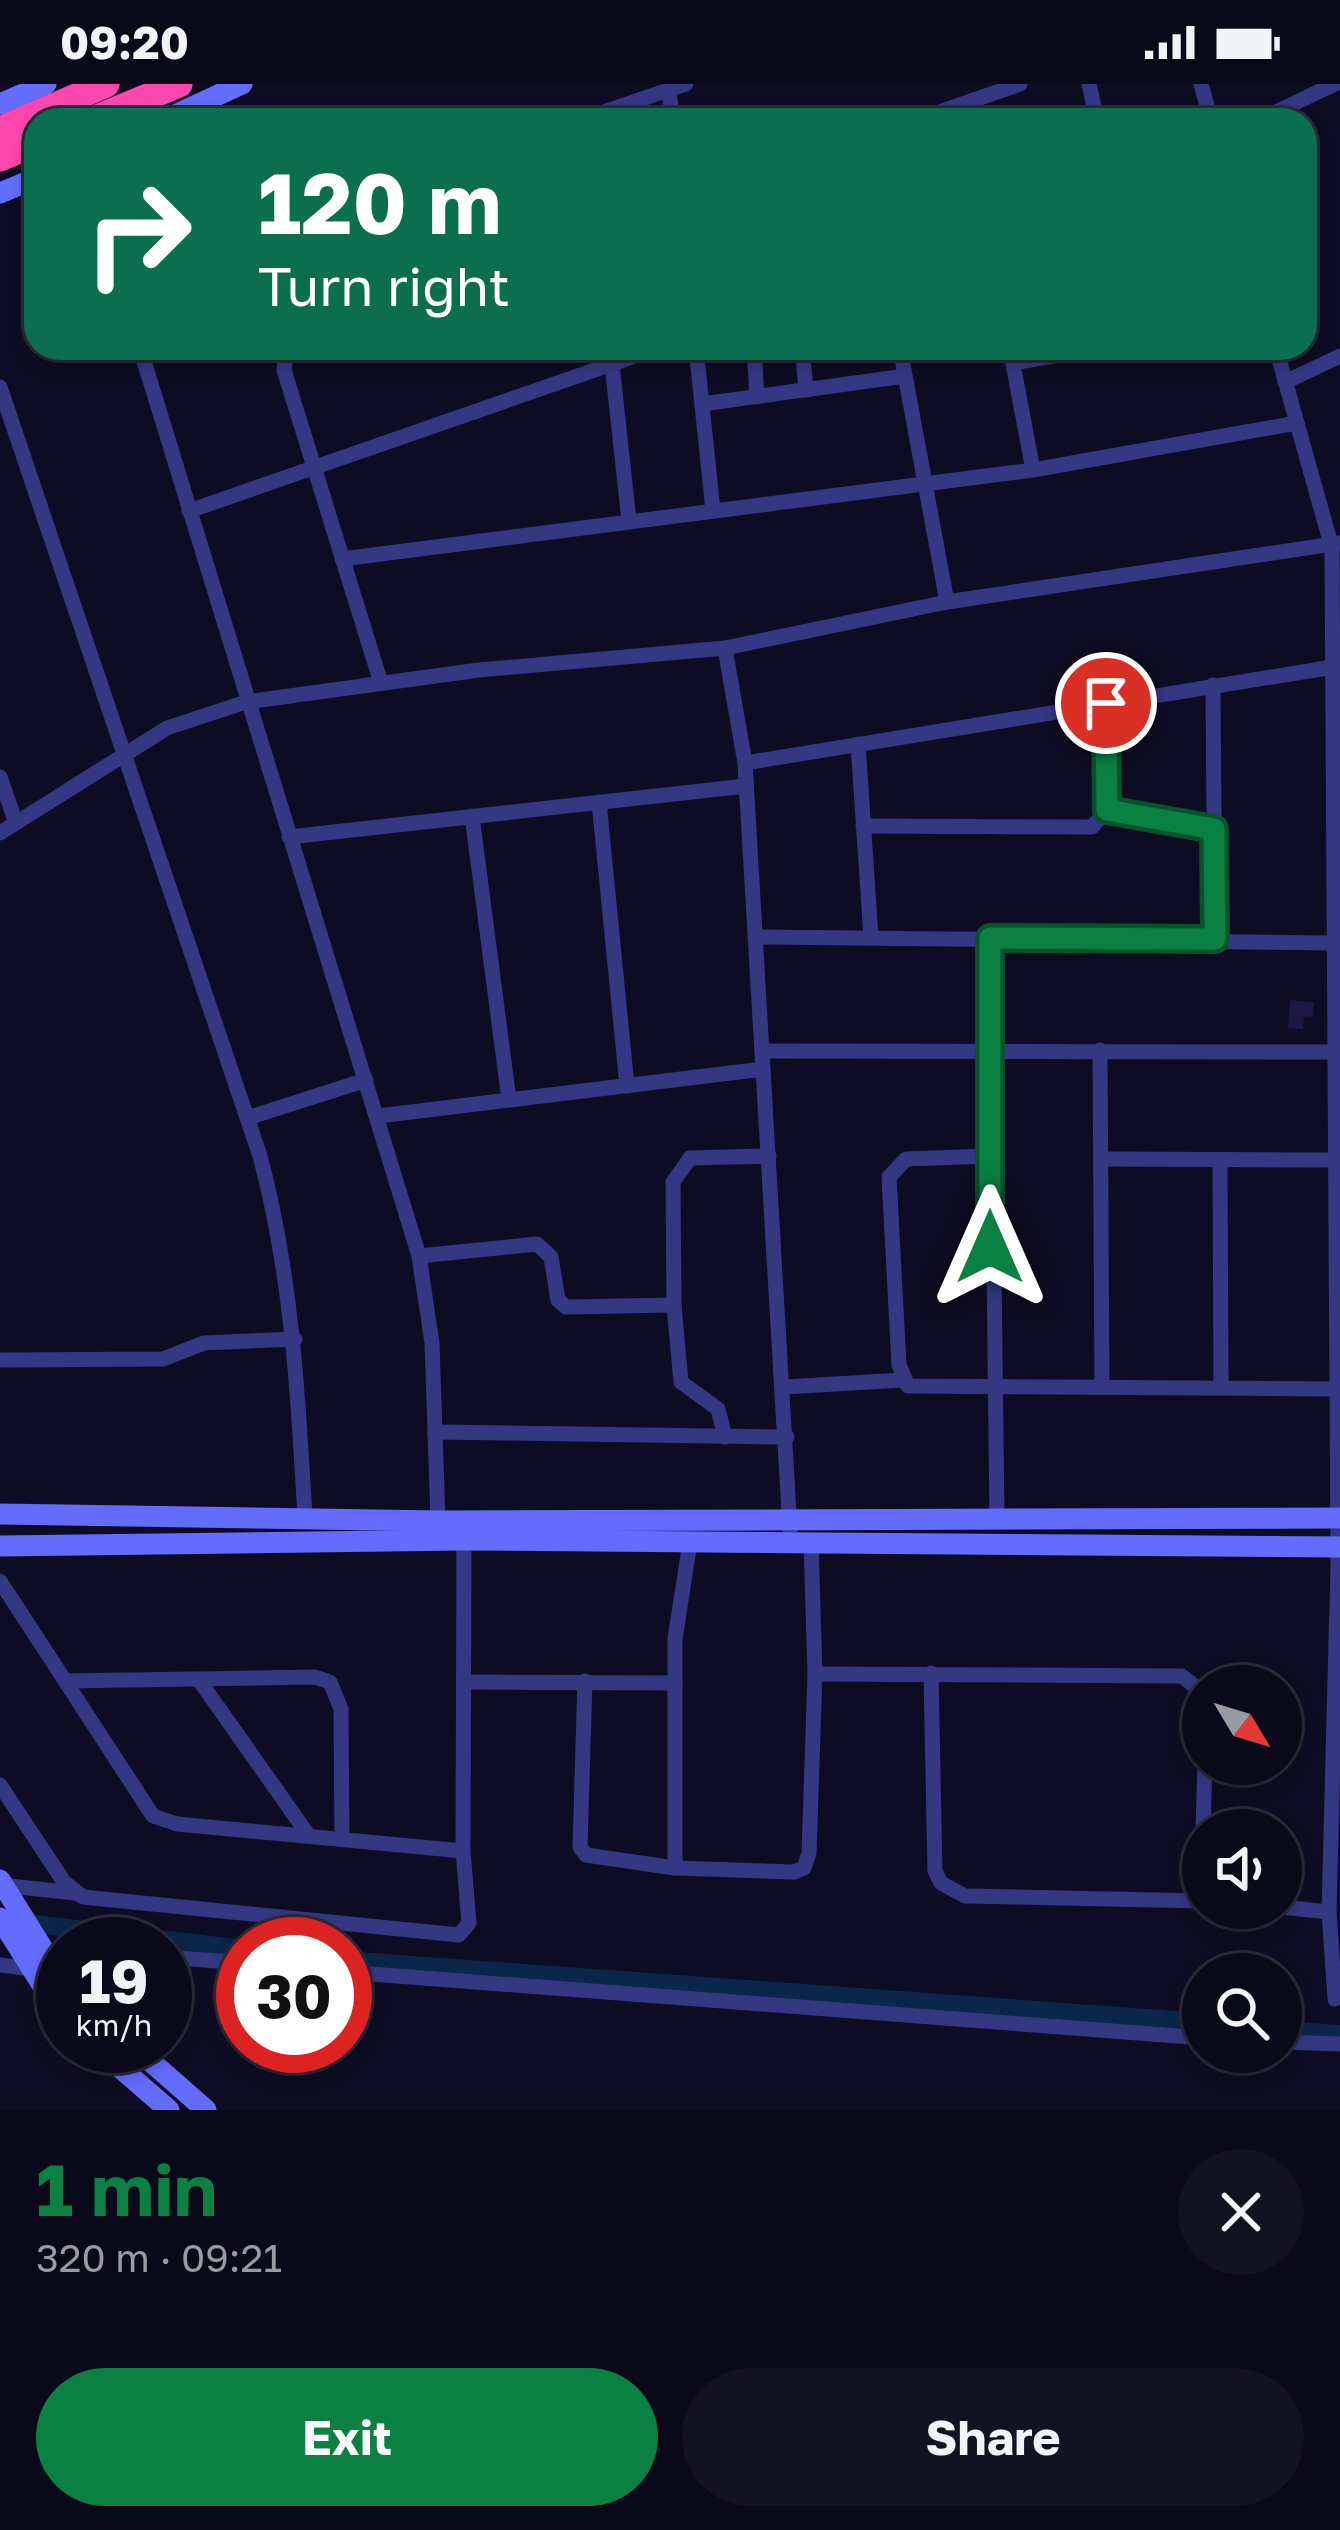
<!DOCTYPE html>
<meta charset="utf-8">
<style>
body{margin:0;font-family:"Golos Text",sans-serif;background:#131223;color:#f1f3f6;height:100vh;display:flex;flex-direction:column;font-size:45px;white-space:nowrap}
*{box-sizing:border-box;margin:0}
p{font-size:39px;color:#999aa2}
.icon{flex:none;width:66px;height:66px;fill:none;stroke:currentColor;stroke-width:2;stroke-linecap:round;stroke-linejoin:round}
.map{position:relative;height:2026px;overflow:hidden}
.drawer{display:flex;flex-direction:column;background:#0a091a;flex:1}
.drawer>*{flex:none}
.banner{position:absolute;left:24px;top:24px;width:1293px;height:252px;border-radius:36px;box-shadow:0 6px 18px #0003,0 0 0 3px #2a2a39;background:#0b6e4f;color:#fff;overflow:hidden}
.needle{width:78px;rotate:128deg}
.controls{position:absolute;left:1182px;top:1581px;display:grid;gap:24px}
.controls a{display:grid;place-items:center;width:120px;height:120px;border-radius:50%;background:#0a091a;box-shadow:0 6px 18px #0003,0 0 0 3px #2a2a39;font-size:60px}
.speed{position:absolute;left:36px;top:1833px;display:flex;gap:24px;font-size:60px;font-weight:700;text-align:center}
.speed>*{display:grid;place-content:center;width:156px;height:156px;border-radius:50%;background:#0a091a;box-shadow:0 6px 18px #0003,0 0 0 3px #2a2a39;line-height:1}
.speed small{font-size:30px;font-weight:400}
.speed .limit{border:18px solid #d22;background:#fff;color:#111}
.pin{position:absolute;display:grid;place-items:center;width:102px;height:102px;color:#fff;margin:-51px;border:6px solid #fff;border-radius:50%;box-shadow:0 3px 12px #0007}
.me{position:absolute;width:132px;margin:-66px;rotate:0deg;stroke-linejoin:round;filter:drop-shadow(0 0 9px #0008)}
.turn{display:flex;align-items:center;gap:42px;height:252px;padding:0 36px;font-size:54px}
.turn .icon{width:156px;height:156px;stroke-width:2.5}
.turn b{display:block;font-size:84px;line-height:102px}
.round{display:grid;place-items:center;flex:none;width:126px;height:126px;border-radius:63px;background:#131223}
.overview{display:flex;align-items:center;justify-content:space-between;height:204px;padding:0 36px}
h1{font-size:72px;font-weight:700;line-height:90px;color:#0b8043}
.action{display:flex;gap:24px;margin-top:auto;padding:24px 36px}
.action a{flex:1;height:138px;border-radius:72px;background:#0b8043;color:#fff;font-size:48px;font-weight:700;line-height:138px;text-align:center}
.action a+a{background:#131223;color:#f1f3f6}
.status{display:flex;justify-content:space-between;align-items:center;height:84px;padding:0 60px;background:#0a091a;direction:ltr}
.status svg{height:33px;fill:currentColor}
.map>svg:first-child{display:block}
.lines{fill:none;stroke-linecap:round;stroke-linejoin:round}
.canal{stroke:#0a2648;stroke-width:18}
.building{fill:#1d1744}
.street{stroke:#343883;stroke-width:15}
.secondary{stroke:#646cff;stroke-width:21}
.highway{stroke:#ff48ae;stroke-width:27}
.highway-bridge{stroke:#ff48ae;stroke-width:27}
.route-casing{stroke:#07532c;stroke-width:30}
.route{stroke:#0b8043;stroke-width:21}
</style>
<div class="status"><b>09:20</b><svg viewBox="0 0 49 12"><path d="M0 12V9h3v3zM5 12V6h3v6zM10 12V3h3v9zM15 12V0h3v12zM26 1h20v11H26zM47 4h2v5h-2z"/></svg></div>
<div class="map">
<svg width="1340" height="2026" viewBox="0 0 1340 2026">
<rect width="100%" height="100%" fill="#0e0c22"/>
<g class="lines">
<g class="canal">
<path d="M17 1838 243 1865"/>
<path d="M345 1876 1203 1938"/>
<path d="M1281 1946 1340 1950"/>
</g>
</g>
<path class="building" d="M1290 916 1314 918 1313 933 1304 932 1303 945 1288 944Z"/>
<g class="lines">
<g class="street">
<path d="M1089 0 1097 36"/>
<path d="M1201 0 1211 36"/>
<path d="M668 6 674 36"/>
<path d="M580 36 686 0"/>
<path d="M916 36 1020 0"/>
<path d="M1259 36 1335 0"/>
<path d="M140 264 419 1172 432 1259 438 1437"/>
<path d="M294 264 286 271 284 286 381 599"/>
<path d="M696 264 713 426"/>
<path d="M754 264 757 313"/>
<path d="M802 264 806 306"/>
<path d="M900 264 947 518"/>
<path d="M1010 264 1033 386"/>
<path d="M1276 264 1332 464 1338 1481 1329 1828 1335 1915"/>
<path d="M1013 279 1100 264"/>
<path d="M612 280 629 437"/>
<path d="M1285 298 1340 272"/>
<path d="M0 303 260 1072C292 1192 298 1310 305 1433"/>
<path d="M702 320 905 292"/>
<path d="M189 427 658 264"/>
<path d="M342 475 1033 386 1297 339"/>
<path d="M725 564 745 679 790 1446"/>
<path d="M1213 601 1215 855"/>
<path d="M858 660 871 853"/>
<path d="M745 679 1333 583"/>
<path d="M0 693 16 739"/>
<path d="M599 718 627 1002"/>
<path d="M1107 726 1214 745"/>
<path d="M472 732 509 1016"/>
<path d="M863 742 1092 743 1107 726 1105 619"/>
<path d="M0 749 167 644 246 618 479 586 725 564 947 518 1340 459"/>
<path d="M289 753 746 702"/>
<path d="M755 853 1333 859"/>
<path d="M990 854 997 1434"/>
<path d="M1100 966 1102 1301"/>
<path d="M762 967 1333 968"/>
<path d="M378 1032 763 985"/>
<path d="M247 1034 366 996"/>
<path d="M989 1072 906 1075 889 1093 899 1281 908 1302 1334 1305"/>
<path d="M1101 1075 1334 1076"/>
<path d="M1220 1076 1221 1303"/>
<path d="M419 1172 537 1160 551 1173 558 1216 566 1223 674 1221 681 1298 718 1325 725 1353"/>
<path d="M674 1221 673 1098 690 1074 769 1072"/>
<path d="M0 1276 163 1275 204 1259 295 1255"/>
<path d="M784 1303 903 1296"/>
<path d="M435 1348 787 1353"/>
<path d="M0 1497 153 1732 177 1740 463 1767"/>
<path d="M931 1589 935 1787 941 1799 965 1812 1203 1817"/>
<path d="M815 1590 1182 1592 1203 1609"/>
<path d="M199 1596 309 1752"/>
<path d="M65 1597 315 1593 330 1598 341 1625 342 1755"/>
<path d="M585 1597 580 1763 586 1771 675 1784 794 1788 804 1784 809 1769 815 1590 811 1459"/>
<path d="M464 1598 675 1599"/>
<path d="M0 1701 64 1798 83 1813 459 1851 469 1839 463 1767 464 1448"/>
<path d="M1203 1746 1205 1680"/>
<path d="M675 1784V1555L690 1458"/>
<path d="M0 1801 75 1809"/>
<path d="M1201 1816 1203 1748"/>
<path d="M1281 1823 1329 1828"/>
<path d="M165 1873 243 1879"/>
<path d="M0 1881 39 1886"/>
<path d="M345 1888 1203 1954"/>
<path d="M1281 1958 1340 1960"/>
</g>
<g class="secondary">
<path d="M0 20 46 0"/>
<path d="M164 36 242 0"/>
<path d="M0 109 36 94"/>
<path d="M0 1430 438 1437 1340 1434"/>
<path d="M0 1462 464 1456 1340 1463"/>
<path d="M0 1796 63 1897"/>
<path d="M0 1834 63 1934"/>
<path d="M95 1962 169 2026"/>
<path d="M133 1962 206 2026"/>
</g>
<g class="highway">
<path d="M92 36 179 0"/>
<path d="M0 74 36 59"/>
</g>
<path class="highway-bridge" d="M0 46 106 0"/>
</g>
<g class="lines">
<defs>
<path id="route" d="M990 1163V854L1215 855 1214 745 1107 726 1106 619"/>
</defs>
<use href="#route" class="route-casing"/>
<use href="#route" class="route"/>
</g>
</svg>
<div class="controls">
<a><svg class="needle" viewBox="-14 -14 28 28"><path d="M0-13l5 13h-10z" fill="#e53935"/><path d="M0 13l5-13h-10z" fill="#999aa2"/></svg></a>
<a><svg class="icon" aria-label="sound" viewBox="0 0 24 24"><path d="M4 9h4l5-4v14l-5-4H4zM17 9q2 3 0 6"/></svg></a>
<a><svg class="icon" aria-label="search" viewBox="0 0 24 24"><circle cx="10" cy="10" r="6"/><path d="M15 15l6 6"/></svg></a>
</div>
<div class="speed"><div>19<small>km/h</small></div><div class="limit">30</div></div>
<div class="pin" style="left:1106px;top:619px;background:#d93025"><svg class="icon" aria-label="arrive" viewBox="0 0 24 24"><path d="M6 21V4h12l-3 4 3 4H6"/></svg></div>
<svg class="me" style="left:990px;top:1163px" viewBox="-20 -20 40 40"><path d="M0-17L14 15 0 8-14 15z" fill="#0b8043" stroke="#fff" stroke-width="4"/></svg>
<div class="banner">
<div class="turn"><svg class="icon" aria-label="right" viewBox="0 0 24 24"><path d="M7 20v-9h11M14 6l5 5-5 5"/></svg><div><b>120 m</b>Turn right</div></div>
</div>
</div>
<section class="drawer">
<div class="overview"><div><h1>1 min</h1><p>320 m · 09:21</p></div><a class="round"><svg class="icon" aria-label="close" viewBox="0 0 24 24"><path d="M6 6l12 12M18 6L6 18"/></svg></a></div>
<div class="action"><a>Exit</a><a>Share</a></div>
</section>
